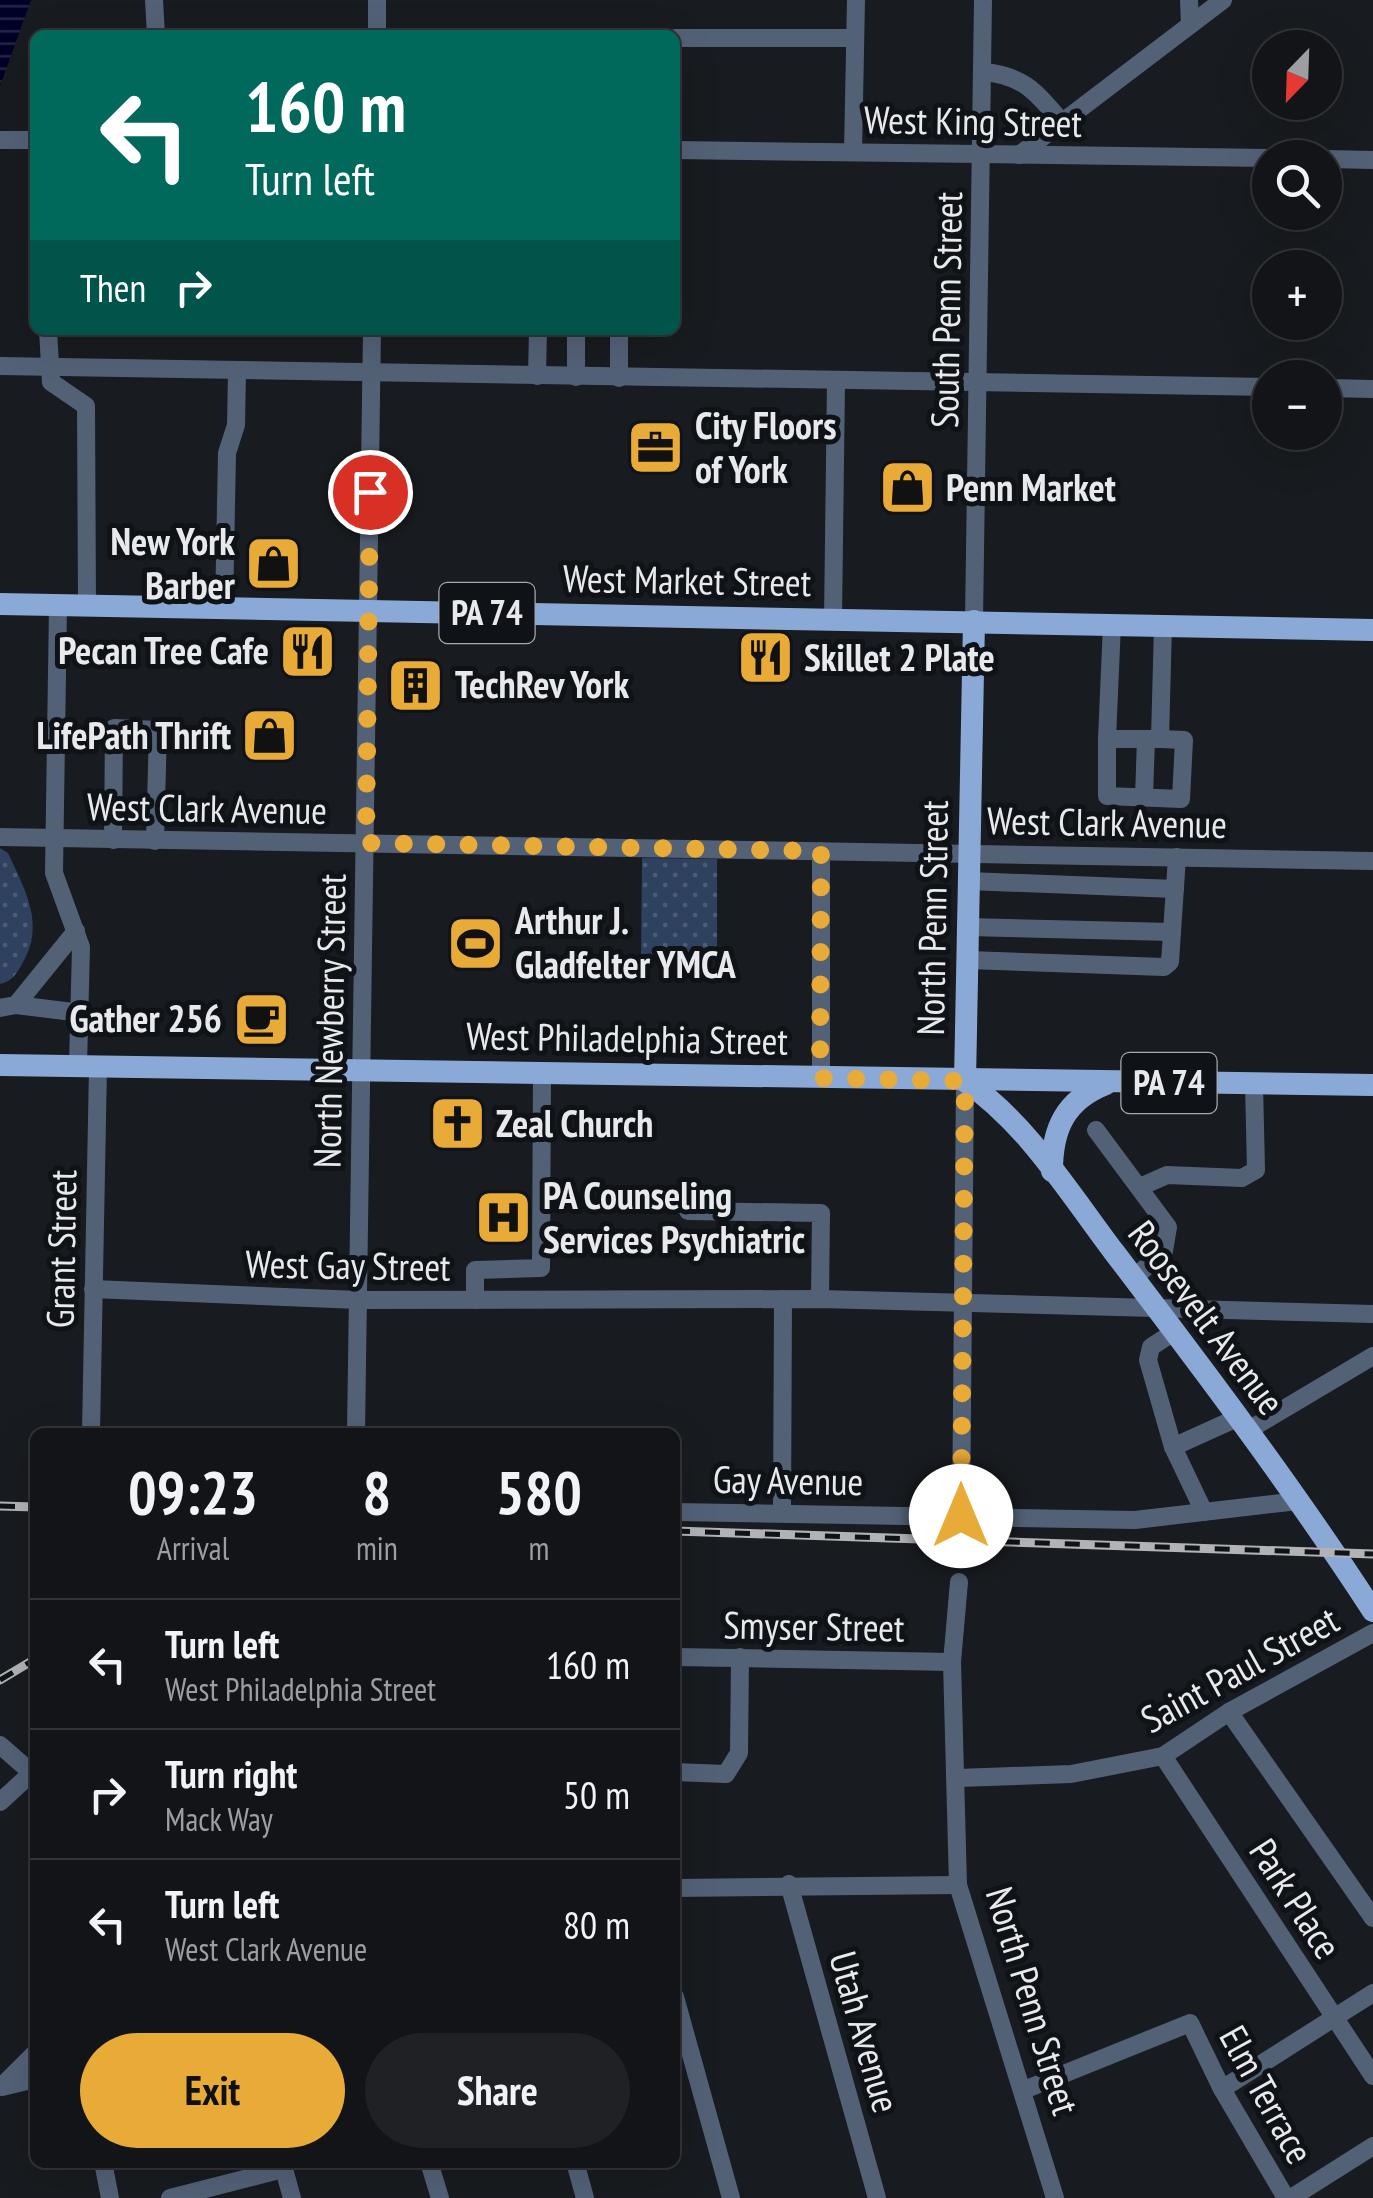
<!DOCTYPE html>
<meta charset="utf-8">
<style>
body{margin:0;font-family:"PT Sans Narrow",sans-serif;background:#1f2124;color:#f1f3f6;height:100vh;display:flex;flex-direction:column;font-size:38px;white-space:nowrap}
*{box-sizing:border-box;margin:0}
p{font-size:32px;color:#9c9ea1}
.icon{flex:none;width:55px;height:55px;fill:none;stroke:currentColor;stroke-width:2;stroke-linecap:round;stroke-linejoin:round}
.map{position:relative;flex:1;overflow:hidden}
.sheet{position:absolute;left:30px;top:1428px;width:650px;height:740px;display:flex;flex-direction:column;background:#121417;border-radius:15px;box-shadow:0 10px 40px #0002,0 0 0 2px #313336}
.sheet>*{flex:none}
.guide{position:absolute;left:30px;top:30px;width:650px;height:305px;border-radius:15px;box-shadow:0 10px 40px #0002,0 0 0 2px #313336;background:#00695c;color:#fff;overflow:hidden}
.needle{width:65px;rotate:203deg}
.tools{position:absolute;left:1252px;top:30px;display:grid;gap:20px}
.tools a{display:grid;place-items:center;width:90px;height:90px;border-radius:50%;background:#121417;box-shadow:0 10px 40px #0002,0 0 0 2px #313336;font-size:50px}
.pin{position:absolute;display:grid;place-items:center;width:85px;height:85px;color:#fff;margin:-42px;border:5px solid #fff;border-radius:50%;box-shadow:0 2px 10px #0007}
.me{position:absolute;width:110px;margin:-55px;rotate:0deg;stroke-linejoin:round;filter:drop-shadow(0 0 8px #0008)}
.turn{display:flex;align-items:center;gap:35px;height:210px;padding:0 50px;font-size:45px}
.turn .icon{width:130px;height:130px;stroke-width:2.5}
.turn b{display:block;font-size:70px;line-height:85px}
.then{display:flex;align-items:center;height:95px;padding:0 50px;background:#0003;gap:20px;font-size:38px}
.eta{display:flex;justify-content:space-evenly;align-items:center;height:170px;text-align:center}
.eta b{font-size:60px;font-weight:700;line-height:70px}
.button{display:flex;gap:20px;margin-top:auto;padding:20px 50px}
.button a{flex:1;height:115px;border-radius:60px;background:#e9ab38;color:#111;font-size:40px;font-weight:700;line-height:115px;text-align:center}
.button a+a{background:#1f2124;color:#f1f3f6}
ul{padding:0;list-style:none}
li{display:flex;align-items:center;gap:30px;height:130px;padding:0 50px;border-top:2px solid #313336}
li div{flex:1}
li b{display:block;font-size:38px}
li em{font-style:normal}
.map>svg:first-child{display:block}
.park{fill:url(#park-dots)}
.water{fill:url(#water-rules)}
.lines{fill:none;stroke-linecap:round;stroke-linejoin:round}
.minor{stroke:#536177;stroke-width:18}
.major{stroke:#8ba9d6;stroke-width:22}
.rail-casing{stroke:#b1b3b6;stroke-width:9}
.rail{stroke:#0f1216;stroke-width:5;stroke-dasharray:15;stroke-linecap:butt}
.route{stroke:#e9ab38;stroke-width:18;stroke-dasharray:0 32.4}
.labels{text-anchor:middle;stroke-width:10;stroke-linejoin:round;paint-order:stroke}
.shield{fill:#0f1216;stroke:#a6a8ac;stroke-width:2.5}
.shield-label{font-size:35px;font-weight:bold;fill:#e7e9ec}
.street-label{font-size:38px;fill:#e7e9ec;stroke:#0f1216}
.poi-label{font-size:38px;font-weight:bold;fill:#e7e9ec;stroke:#0f1216;text-anchor:start}
</style>
<div class="map">
<svg width="1373" height="2198" viewBox="0 0 1373 2198">
<defs>
<pattern id="park-dots" width="8" height="8" patternUnits="userSpaceOnUse" patternTransform="scale(2.5)"><rect width="8" height="8" fill="#2e415f"/><path d="M2 2h.1M6 6h.1" fill="none" stroke="#4c5c76" stroke-width="1.8" stroke-linecap="round"/></pattern>
<pattern id="water-rules" width="6" height="5" patternUnits="userSpaceOnUse" patternTransform="scale(2.5)"><rect width="6" height="5" fill="#000128"/><path d="M0 2.5h6" fill="none" stroke="#252647"/></pattern>
</defs>
<rect width="100%" height="100%" fill="#181b1f"/>
<g class="park">
<path d="M0 848 8 853C25 890 46 925 22 964 16 975 12 981 0 984Z"/>
<path d="M642 858 717 859V961L641 960Z"/>
</g>
<path class="water" d="M0 0H31L0 86Z"/>
<g class="lines">
<g class="minor">
<path d="M154 0 156 35"/>
<path d="M1189 0 1190 25"/>
<path d="M377 35V0"/>
<path d="M675 38H855"/>
<path d="M983 72C1023 75 1036 92 1061 121"/>
<path d="M0 140H35"/>
<path d="M675 150 1270 158"/>
<path d="M853 152 856 0"/>
<path d="M1019 155 1223 0"/>
<path d="M1325 159 1373 160"/>
<path d="M48 330 51 382 86 406 87 606"/>
<path d="M619 330V378"/>
<path d="M0 366 1270 387"/>
<path d="M537 376 538 330"/>
<path d="M576 377V330"/>
<path d="M1325 388 1373 389"/>
<path d="M58 605 54 873 81 947 78 1066"/>
<path d="M224 609 227 453 236 425 237 371"/>
<path d="M833 619 836 381"/>
<path d="M974 621 983 0"/>
<path d="M1112 624 1107 739H1160L1163 625"/>
<path d="M1107 739V796L1181 799 1184 740 1160 739"/>
<path d="M1144 797 1146 739"/>
<path d="M0 837 1373 861"/>
<path d="M113 840 114 728 158 730 155 841"/>
<path d="M969 881 1175 889"/>
<path d="M968 927 1172 932"/>
<path d="M968 960 1164 967 1170 962 1177 857"/>
<path d="M16 1005 81 1013"/>
<path d="M0 1008 16 1005 76 931"/>
<path d="M821 1078V851"/>
<path d="M1096 1130 1168 1227 1164 1251 1134 1278"/>
<path d="M1140 1187 1167 1175 1242 1178 1256 1170 1254 1084"/>
<path d="M688 1211 821 1213 820 1299"/>
<path d="M93 1289 358 1300 820 1299 1373 1314"/>
<path d="M475 1300V1270L541 1268 542 1072"/>
<path d="M1174 1332 1151 1347 1148 1360 1173 1447 1204 1512"/>
<path d="M1247 1431 1373 1356"/>
<path d="M91 1432 98 1067"/>
<path d="M356 1432 372 330"/>
<path d="M1173 1447 1237 1418"/>
<path d="M675 1512 1135 1520 1298 1501"/>
<path d="M782 1513 783 1299"/>
<path d="M961 1516 965 1081"/>
<path d="M959 1582 952 1662 958 1885 1055 2198"/>
<path d="M675 1657 952 1662"/>
<path d="M1229 1712 1373 1918"/>
<path d="M0 1745 32 1773"/>
<path d="M1163 1756 1373 2076"/>
<path d="M675 1772 726 1774 739 1753 740 1657"/>
<path d="M958 1778 1071 1774 1163 1756 1229 1712 1373 1633"/>
<path d="M0 1802 35 1770"/>
<path d="M789 1884 877 2198"/>
<path d="M675 1888 958 1885"/>
<path d="M675 1997 731 2198"/>
<path d="M2 2086 35 2053"/>
<path d="M2 2087 35 2079"/>
<path d="M1222 2089 1373 1993"/>
<path d="M1024 2090 1190 2023 1222 2089 1286 2198"/>
<path d="M103 2162 110 2198"/>
<path d="M282 2162 292 2198"/>
<path d="M429 2162 440 2198"/>
<path d="M575 2162 585 2198"/>
<path d="M170 2198 283 2169"/>
<path d="M1291 2198 1373 2146"/>
</g>
<g class="major">
<path d="M0 604 1373 630"/>
<path d="M0 1065 1373 1085"/>
<path d="M965 1081C1026 1122 1070 1194 1114 1252 1204 1370 1293 1488 1373 1611"/>
<path d="M965 1081 974 621"/>
<path d="M1052 1171C1052 1129 1065 1100 1106 1084"/>
</g>
<defs>
<g id="rail">
<path d="M0 1506 35 1507"/>
<path d="M675 1531 1373 1554"/>
<path d="M0 1680 35 1659"/>
</g>
</defs>
<use href="#rail" class="rail-casing"/>
<use href="#rail" class="rail"/>
</g>
<g class="lines">
<path class="route" d="M370 492 366 843 821 851 820 1078 965 1081 961 1516"/>
</g>
<defs>
<symbol id="office-square" viewBox="-11 -11 22 22"><rect x="-9" y="-9" width="18" height="18" rx="4" fill="#e9ab38" stroke="#0f1216"/><path d="M-6-3h4V-5.5h4V-3h4V5H-6ZM-1-4.5V-3h2v-1.5ZM-6 0V1H6V0Z" fill="#111"/></symbol>
<symbol id="shop-square" viewBox="-11 -11 22 22"><rect x="-9" y="-9" width="18" height="18" rx="4" fill="#e9ab38" stroke="#0f1216"/><path d="M-5-2.5h2.3a2.7 3.5 0 0 1 5.4 0H5L5.5 6h-11ZM-1.5-2.5h3a1.5 2.3 0 0 0-3 0Z" fill="#111"/></symbol>
<symbol id="restaurant-square" viewBox="-11 -11 22 22"><rect x="-9" y="-9" width="18" height="18" rx="4" fill="#e9ab38" stroke="#0f1216"/><path d="M-5-6h1v4h1v-4h1v4h1v-4h1v5L-1.5 .5V6h-2V.5L-5-1ZM5-6V6H3V1.5H1.5Q1.5-4 5-6Z" fill="#111"/></symbol>
<symbol id="building-square" viewBox="-11 -11 22 22"><rect x="-9" y="-9" width="18" height="18" rx="4" fill="#e9ab38" stroke="#0f1216"/><path d="M-4-6H4V6H1V3H-1V6H-4ZM-2.5-4.3h1.7v1.8h-1.7ZM.8-4.3h1.7v1.8H.8ZM-2.5-1h1.7V.8h-1.7ZM.8-1h1.7V.8H.8Z" fill="#111"/></symbol>
<symbol id="stadium-square" viewBox="-11 -11 22 22"><rect x="-9" y="-9" width="18" height="18" rx="4" fill="#e9ab38" stroke="#0f1216"/><path d="M0-5a6.5 5 0 1 0 0 10a6.5 5 0 1 0 0-10ZM-3.5-1.8h7v3.6h-7Z" fill="#111"/></symbol>
<symbol id="cafe-square" viewBox="-11 -11 22 22"><rect x="-9" y="-9" width="18" height="18" rx="4" fill="#e9ab38" stroke="#0f1216"/><path d="M-5.5-4.5H6V0H3Q3 3.5 0 3.5H-2.5Q-5.5 3.5-5.5 0ZM3-3.2v2h1.7v-2ZM-6 4.5H4V6H-6Z" fill="#111"/></symbol>
<symbol id="church-square" viewBox="-11 -11 22 22"><rect x="-9" y="-9" width="18" height="18" rx="4" fill="#e9ab38" stroke="#0f1216"/><path d="M-1.2-6h2.4v3.5h3.3v2.4h-3.3V6h-2.4V-.1h-3.3v-2.4h3.3Z" fill="#111"/></symbol>
<symbol id="hospital-square" viewBox="-11 -11 22 22"><rect x="-9" y="-9" width="18" height="18" rx="4" fill="#e9ab38" stroke="#0f1216"/><path d="M-5-5h3v3.5h4V-5h3V5h-3V1.5h-4V5h-3Z" fill="#111"/></symbol>
</defs>
<g fill-rule="evenodd">
<use href="#office-square" x="624" y="416" width="63" height="63"/>
<use href="#shop-square" x="876" y="456" width="63" height="63"/>
<use href="#shop-square" x="242" y="532" width="63" height="63"/>
<use href="#restaurant-square" x="276" y="620" width="63" height="63"/>
<use href="#restaurant-square" x="734" y="626" width="63" height="63"/>
<use href="#building-square" x="384" y="654" width="63" height="63"/>
<use href="#shop-square" x="238" y="704" width="63" height="63"/>
<use href="#stadium-square" x="444" y="912" width="63" height="63"/>
<use href="#cafe-square" x="230" y="988" width="63" height="63"/>
<use href="#church-square" x="426" y="1092" width="63" height="63"/>
<use href="#hospital-square" x="472" y="1186" width="63" height="63"/>
</g>
<g class="labels">
<g class="shield">
<rect x="439.5" y="583" width="95" height="60" rx="8"/>
<rect x="1121.5" y="1053" width="95" height="60" rx="8"/>
</g>
<g class="shield-label">
<text x="487" y="625">PA 74</text>
<text x="1169" y="1095">PA 74</text>
</g>
<g class="street-label">
<text transform="translate(973 122) rotate(1)" y="13">West King Street</text>
<text transform="translate(947 310) rotate(-89)" y="13">South Penn Street</text>
<text transform="translate(687 581) rotate(1)" y="13">West Market Street</text>
<text transform="translate(207 809) rotate(1)" y="13">West Clark Avenue</text>
<text transform="translate(1107 823) rotate(1)" y="13">West Clark Avenue</text>
<text transform="translate(933 918) rotate(-89)" y="13">North Penn Street</text>
<text transform="translate(330 1021) rotate(-89)" y="13">North Newberry Street</text>
<text transform="translate(627 1039) rotate(1)" y="13">West Philadelphia Street</text>
<text transform="translate(62 1249) rotate(-89)" y="13">Grant Street</text>
<text transform="translate(348 1266) rotate(1)" y="13">West Gay Street</text>
<text transform="translate(1206 1318) rotate(53)" y="13">Roosevelt Avenue</text>
<text transform="translate(788 1481) rotate(1)" y="13">Gay Avenue</text>
<text transform="translate(814 1627) rotate(1)" y="13">Smyser Street</text>
<text transform="translate(1240 1670) rotate(-29)" y="13">Saint Paul Street</text>
<text transform="translate(1295 1899) rotate(57)" y="13">Park Place</text>
<text transform="translate(1032 2001) rotate(73)" y="13">North Penn Street</text>
<text transform="translate(864 2032) rotate(74)" y="13">Utah Avenue</text>
<text transform="translate(1266 2095) rotate(61)" y="13">Elm Terrace</text>
</g>
<g class="poi-label">
<text x="695" y="439">City Floors<tspan x="695" dy="44">of York</tspan></text>
<text x="946" y="501">Penn Market</text>
<text x="235" y="555" text-anchor="end">New York<tspan x="235" dy="44">Barber</tspan></text>
<text x="269" y="664" text-anchor="end">Pecan Tree Cafe</text>
<text x="804" y="671">Skillet 2 Plate</text>
<text x="455" y="698">TechRev York</text>
<text x="231" y="749" text-anchor="end">LifePath Thrift</text>
<text x="515" y="934">Arthur J.<tspan x="515" dy="44">Gladfelter YMCA</tspan></text>
<text x="222" y="1032" text-anchor="end">Gather 256</text>
<text x="496" y="1137">Zeal Church</text>
<text x="543" y="1209">PA Counseling<tspan x="543" dy="44">Services Psychiatric</tspan></text>
</g>
</g>
</svg>
<div class="tools">
<a><svg class="needle" viewBox="-14 -14 28 28"><path d="M0-13l5 13h-10z" fill="#e53935"/><path d="M0 13l5-13h-10z" fill="#9c9ea1"/></svg></a>
<a><svg class="icon" aria-label="search" viewBox="0 0 24 24"><circle cx="10" cy="10" r="6"/><path d="M15 15l6 6"/></svg></a>
<a>+</a>
<a>−</a>
</div>
<div class="pin" style="left:370px;top:492px;background:#d93025"><svg class="icon" aria-label="arrive" viewBox="0 0 24 24"><path d="M6 21V4h12l-3 4 3 4H6"/></svg></div>
<svg class="me" style="left:961px;top:1516px" viewBox="-20 -20 40 40"><circle r="19" fill="#fff"/><path d="M0-13L10 11 0 6-10 11z" fill="#e9ab38"/></svg>
<div class="guide">
<div class="turn"><svg class="icon" aria-label="left" viewBox="0 0 24 24"><path d="M17 20v-9H6M10 6l-5 5 5 5"/></svg><div><b>160 m</b>Turn left</div></div>
<div class="then">Then<svg class="icon" aria-label="right" viewBox="0 0 24 24"><path d="M7 20v-9h11M14 6l5 5-5 5"/></svg></div>
</div>
<section class="sheet">
<div class="eta">
<div><b>09:23</b><p>Arrival</p></div>
<div><b>8</b><p>min</p></div>
<div><b>580</b><p>m</p></div>
</div>
<ul>
<li><svg class="icon" aria-label="left" viewBox="0 0 24 24"><path d="M17 20v-9H6M10 6l-5 5 5 5"/></svg><div><b>Turn left</b><p>West Philadelphia Street</p></div><em>160 m</em></li>
<li><svg class="icon" aria-label="right" viewBox="0 0 24 24"><path d="M7 20v-9h11M14 6l5 5-5 5"/></svg><div><b>Turn right</b><p>Mack Way</p></div><em>50 m</em></li>
<li><svg class="icon" aria-label="left" viewBox="0 0 24 24"><path d="M17 20v-9H6M10 6l-5 5 5 5"/></svg><div><b>Turn left</b><p>West Clark Avenue</p></div><em>80 m</em></li>
</ul>
<div class="button"><a>Exit</a><a>Share</a></div>
</section>
</div>
